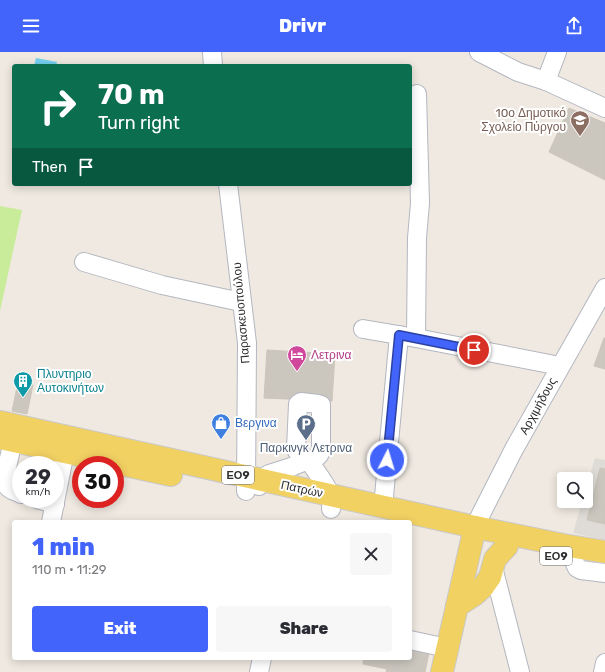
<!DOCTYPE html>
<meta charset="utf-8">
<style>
body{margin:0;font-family:Rubik,sans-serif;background:#f7f7f7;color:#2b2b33;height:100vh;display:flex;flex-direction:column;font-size:15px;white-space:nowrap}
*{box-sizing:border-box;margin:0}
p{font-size:13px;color:#7c7c81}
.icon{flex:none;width:22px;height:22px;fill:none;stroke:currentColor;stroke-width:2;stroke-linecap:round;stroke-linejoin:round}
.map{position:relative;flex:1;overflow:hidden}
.side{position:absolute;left:12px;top:468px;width:400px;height:140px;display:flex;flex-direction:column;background:#fff;border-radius:4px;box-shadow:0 2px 10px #0003}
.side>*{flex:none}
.guide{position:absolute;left:12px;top:12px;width:400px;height:122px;border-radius:4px;box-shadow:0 2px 10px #0003;background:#0b6e4f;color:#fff;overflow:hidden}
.tools{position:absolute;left:557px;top:420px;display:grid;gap:8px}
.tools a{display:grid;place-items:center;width:36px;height:36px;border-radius:4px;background:#fff;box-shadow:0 2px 10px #0003;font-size:20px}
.speed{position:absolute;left:12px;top:404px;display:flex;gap:8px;font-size:20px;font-weight:700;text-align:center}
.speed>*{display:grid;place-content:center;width:52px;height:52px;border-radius:50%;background:#fff;box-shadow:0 2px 10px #0003;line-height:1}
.speed small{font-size:10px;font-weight:400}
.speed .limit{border:6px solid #d22;background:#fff;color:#111}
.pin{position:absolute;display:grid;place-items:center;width:34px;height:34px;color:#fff;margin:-17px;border:2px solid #fff;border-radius:50%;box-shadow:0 1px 4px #0007}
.me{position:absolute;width:44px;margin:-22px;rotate:5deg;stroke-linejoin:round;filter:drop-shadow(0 0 3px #0008)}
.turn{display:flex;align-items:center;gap:14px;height:84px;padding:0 20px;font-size:18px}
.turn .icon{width:52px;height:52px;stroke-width:2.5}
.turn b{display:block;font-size:28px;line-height:34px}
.then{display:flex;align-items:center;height:38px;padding:0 20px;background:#0003;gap:8px;font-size:15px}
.round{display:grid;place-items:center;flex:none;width:42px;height:42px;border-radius:4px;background:#f7f7f7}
.headline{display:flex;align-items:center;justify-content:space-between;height:68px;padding:0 20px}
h1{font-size:24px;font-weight:800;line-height:30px;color:#4264fb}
.primary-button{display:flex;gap:8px;margin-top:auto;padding:8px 20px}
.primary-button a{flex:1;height:46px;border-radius:4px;background:#4264fb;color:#fff;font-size:16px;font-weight:800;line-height:46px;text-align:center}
.primary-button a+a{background:#f7f7f7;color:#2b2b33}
header{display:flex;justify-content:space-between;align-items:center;height:52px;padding:0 20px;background:#4264fb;color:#fff;font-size:18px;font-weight:800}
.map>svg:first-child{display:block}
.pitch{fill:#c9ec9a}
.plaza{fill:#dfdcd8}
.water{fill:#75cff0}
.building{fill:#cbc7bf;stroke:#cbc5ba}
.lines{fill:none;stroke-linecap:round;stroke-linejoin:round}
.minor-casing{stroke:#b4b7c1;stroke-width:20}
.major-casing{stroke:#c9c9c9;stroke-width:24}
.minor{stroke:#fff;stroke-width:18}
.major{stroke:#f2d163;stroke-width:22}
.route-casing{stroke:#2b41a3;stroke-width:10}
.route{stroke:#4264fb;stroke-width:7}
.labels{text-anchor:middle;stroke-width:4;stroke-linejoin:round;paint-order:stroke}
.shield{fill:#fff;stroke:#6d6d6d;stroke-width:1}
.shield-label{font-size:11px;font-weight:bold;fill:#2e2e2e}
.education-label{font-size:12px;fill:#785e54;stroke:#fff;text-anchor:end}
.street-label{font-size:12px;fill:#2e2e2e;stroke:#fff}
.hotel-label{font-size:12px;fill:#b23c85;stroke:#fff;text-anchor:start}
.culture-label{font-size:12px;fill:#0d838f;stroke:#fff;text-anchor:start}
.shop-label{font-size:12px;fill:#366cbe;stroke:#fff;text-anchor:start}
.service-label{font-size:12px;fill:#4e5e75;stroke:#fff}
</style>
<header><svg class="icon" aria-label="menu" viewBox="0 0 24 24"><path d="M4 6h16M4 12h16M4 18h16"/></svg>Drivr<svg class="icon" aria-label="share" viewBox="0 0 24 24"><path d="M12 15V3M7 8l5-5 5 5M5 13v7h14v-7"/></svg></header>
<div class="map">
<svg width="605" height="620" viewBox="0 0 605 620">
<rect width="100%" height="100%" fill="#efe9e1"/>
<path class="pitch" d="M0 154 22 158 0 259Z"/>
<path class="plaza" d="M595 406 605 408V488L573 481 582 449H586V436Z"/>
<path class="water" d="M36 6 57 10 56 14H34Z"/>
<g class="building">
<path d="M569 56 605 71V128L549 100Z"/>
<path d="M604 286H605V317L594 314Z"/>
<path d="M267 298 335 302 332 349 264 346Z"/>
<path d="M18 330 33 333 27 362 12 359Z"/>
<path d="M600 416 605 417V472L587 468Z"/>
<path d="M410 592 430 596 425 620H386L387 617 363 612 364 606H410Z"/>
</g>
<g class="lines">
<defs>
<g id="minor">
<path d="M212 0 213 14"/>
<path d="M479 0 518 20 546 29 605 56"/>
<path d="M546 29 557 0"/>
<path d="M228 132 247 291 246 439"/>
<path d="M84 210 162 233 241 250"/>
<path d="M363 277 416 286 560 314"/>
<path d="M416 286 417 186 420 151 417 42"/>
<path d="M16 376 4 428C6 437 13 438 21 442"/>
<path d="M259 434 261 428 269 422 291 415 308 408 316 406 319 403 321 399V353L318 352 301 350 298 352 296 397C298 403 302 403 307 407 310 410 331 440 331 444 332 448 331 453 331 457"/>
<path d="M37 447 55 452"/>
<path d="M383 455 399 283"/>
<path d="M51 470 65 400 67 388"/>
<path d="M475 475 481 462 514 397 605 236"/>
<path d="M573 507 577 516 581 518 605 521"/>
<path d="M493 514 495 523 520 620"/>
<path d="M410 588 447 596"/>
<path d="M259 620 262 606"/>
<path d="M603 620 605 611"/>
</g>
<g id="major">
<path d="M0 370 475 475 563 493 605 500"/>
<path d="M0 386 171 423"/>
<path d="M457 554 474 543 483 535 490 525 495 507 507 494"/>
<path d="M442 620 475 475"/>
</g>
</defs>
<use href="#minor" class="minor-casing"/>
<use href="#major" class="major-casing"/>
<use href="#minor" class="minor"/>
<use href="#major" class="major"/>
</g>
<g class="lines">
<defs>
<path id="route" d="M387 408 399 283 474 298"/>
</defs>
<use href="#route" class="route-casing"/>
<use href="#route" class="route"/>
</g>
<defs>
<symbol id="school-pin" viewBox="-11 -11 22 30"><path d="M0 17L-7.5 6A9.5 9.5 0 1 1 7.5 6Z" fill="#8d6e63" stroke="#fff"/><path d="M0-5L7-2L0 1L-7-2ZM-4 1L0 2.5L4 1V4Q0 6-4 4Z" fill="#fff"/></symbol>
<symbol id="hotel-pin" viewBox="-11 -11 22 30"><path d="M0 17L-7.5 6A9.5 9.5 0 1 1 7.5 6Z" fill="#d1479c" stroke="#fff"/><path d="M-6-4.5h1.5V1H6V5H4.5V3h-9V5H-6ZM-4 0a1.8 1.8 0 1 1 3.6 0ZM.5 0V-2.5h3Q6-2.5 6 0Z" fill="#fff"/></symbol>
<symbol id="building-pin" viewBox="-11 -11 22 30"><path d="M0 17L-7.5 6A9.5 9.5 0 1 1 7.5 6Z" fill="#0f9aa8" stroke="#fff"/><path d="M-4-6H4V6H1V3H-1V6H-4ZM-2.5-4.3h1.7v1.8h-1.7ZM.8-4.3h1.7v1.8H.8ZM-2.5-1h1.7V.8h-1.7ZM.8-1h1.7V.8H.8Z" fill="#fff"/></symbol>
<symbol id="shop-pin" viewBox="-11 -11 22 30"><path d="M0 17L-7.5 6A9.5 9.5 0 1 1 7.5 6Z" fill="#3f7fe0" stroke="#fff"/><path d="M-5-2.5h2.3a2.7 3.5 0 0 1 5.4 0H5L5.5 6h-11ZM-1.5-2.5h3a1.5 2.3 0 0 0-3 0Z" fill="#fff"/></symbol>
<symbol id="parking-pin" viewBox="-11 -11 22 30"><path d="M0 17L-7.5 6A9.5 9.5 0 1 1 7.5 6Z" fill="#5c6f8a" stroke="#fff"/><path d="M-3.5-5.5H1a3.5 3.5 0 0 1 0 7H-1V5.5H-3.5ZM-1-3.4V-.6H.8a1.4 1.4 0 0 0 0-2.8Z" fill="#fff"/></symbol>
</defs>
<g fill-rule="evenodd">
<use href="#school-pin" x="569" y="57" width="22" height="30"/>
<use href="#hotel-pin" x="286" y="292" width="22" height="30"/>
<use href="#building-pin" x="12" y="318" width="22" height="30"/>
<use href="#shop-pin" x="210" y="360" width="22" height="30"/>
<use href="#parking-pin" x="295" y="361" width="22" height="30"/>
</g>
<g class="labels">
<g class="shield">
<rect x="222" y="414" width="32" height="18" rx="3"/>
<rect x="540" y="495" width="32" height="18" rx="3"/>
</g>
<g class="shield-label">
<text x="238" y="427">ΕΟ9</text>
<text x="556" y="508">ΕΟ9</text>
</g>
<g class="education-label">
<text x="566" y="65">10ο Δημοτικό<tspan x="566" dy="14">Σχολείο Πύργου</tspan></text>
</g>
<g class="street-label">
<text transform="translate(241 261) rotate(-95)" y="4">Παρασκευοπούλου</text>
<text transform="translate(538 354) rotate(-61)" y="4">Αρχιμήδους</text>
<text transform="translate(302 437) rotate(12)" y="4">Πατρών</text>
</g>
<g class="hotel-label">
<text x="311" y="307">Λετρινα</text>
</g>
<g class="culture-label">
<text x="37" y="326">Πλυντηριο<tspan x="37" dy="14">Αυτοκινήτων</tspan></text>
</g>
<g class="shop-label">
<text x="235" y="375">Βεργινα</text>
</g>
<g class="service-label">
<text x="306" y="400">Παρκινγκ Λετρινα</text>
</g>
</g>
</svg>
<div class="tools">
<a><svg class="icon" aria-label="search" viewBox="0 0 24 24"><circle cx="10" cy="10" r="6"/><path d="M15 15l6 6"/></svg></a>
</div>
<div class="speed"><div>29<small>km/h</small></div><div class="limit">30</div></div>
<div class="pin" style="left:474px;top:298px;background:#d93025"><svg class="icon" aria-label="arrive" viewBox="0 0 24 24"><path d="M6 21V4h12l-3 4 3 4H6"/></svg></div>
<svg class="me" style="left:387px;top:408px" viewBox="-20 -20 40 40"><circle r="17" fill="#4264fb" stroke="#fff" stroke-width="3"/><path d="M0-11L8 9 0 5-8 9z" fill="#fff"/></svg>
<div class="guide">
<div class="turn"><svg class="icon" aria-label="right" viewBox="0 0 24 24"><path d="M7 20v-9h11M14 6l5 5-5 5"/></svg><div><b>70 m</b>Turn right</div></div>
<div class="then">Then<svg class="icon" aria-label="arrive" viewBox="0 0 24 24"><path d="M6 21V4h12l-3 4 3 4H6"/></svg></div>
</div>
<section class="side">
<div class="headline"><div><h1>1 min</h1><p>110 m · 11:29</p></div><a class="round"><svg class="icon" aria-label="close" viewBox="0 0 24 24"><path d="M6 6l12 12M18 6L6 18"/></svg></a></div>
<div class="primary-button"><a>Exit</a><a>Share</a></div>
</section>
</div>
